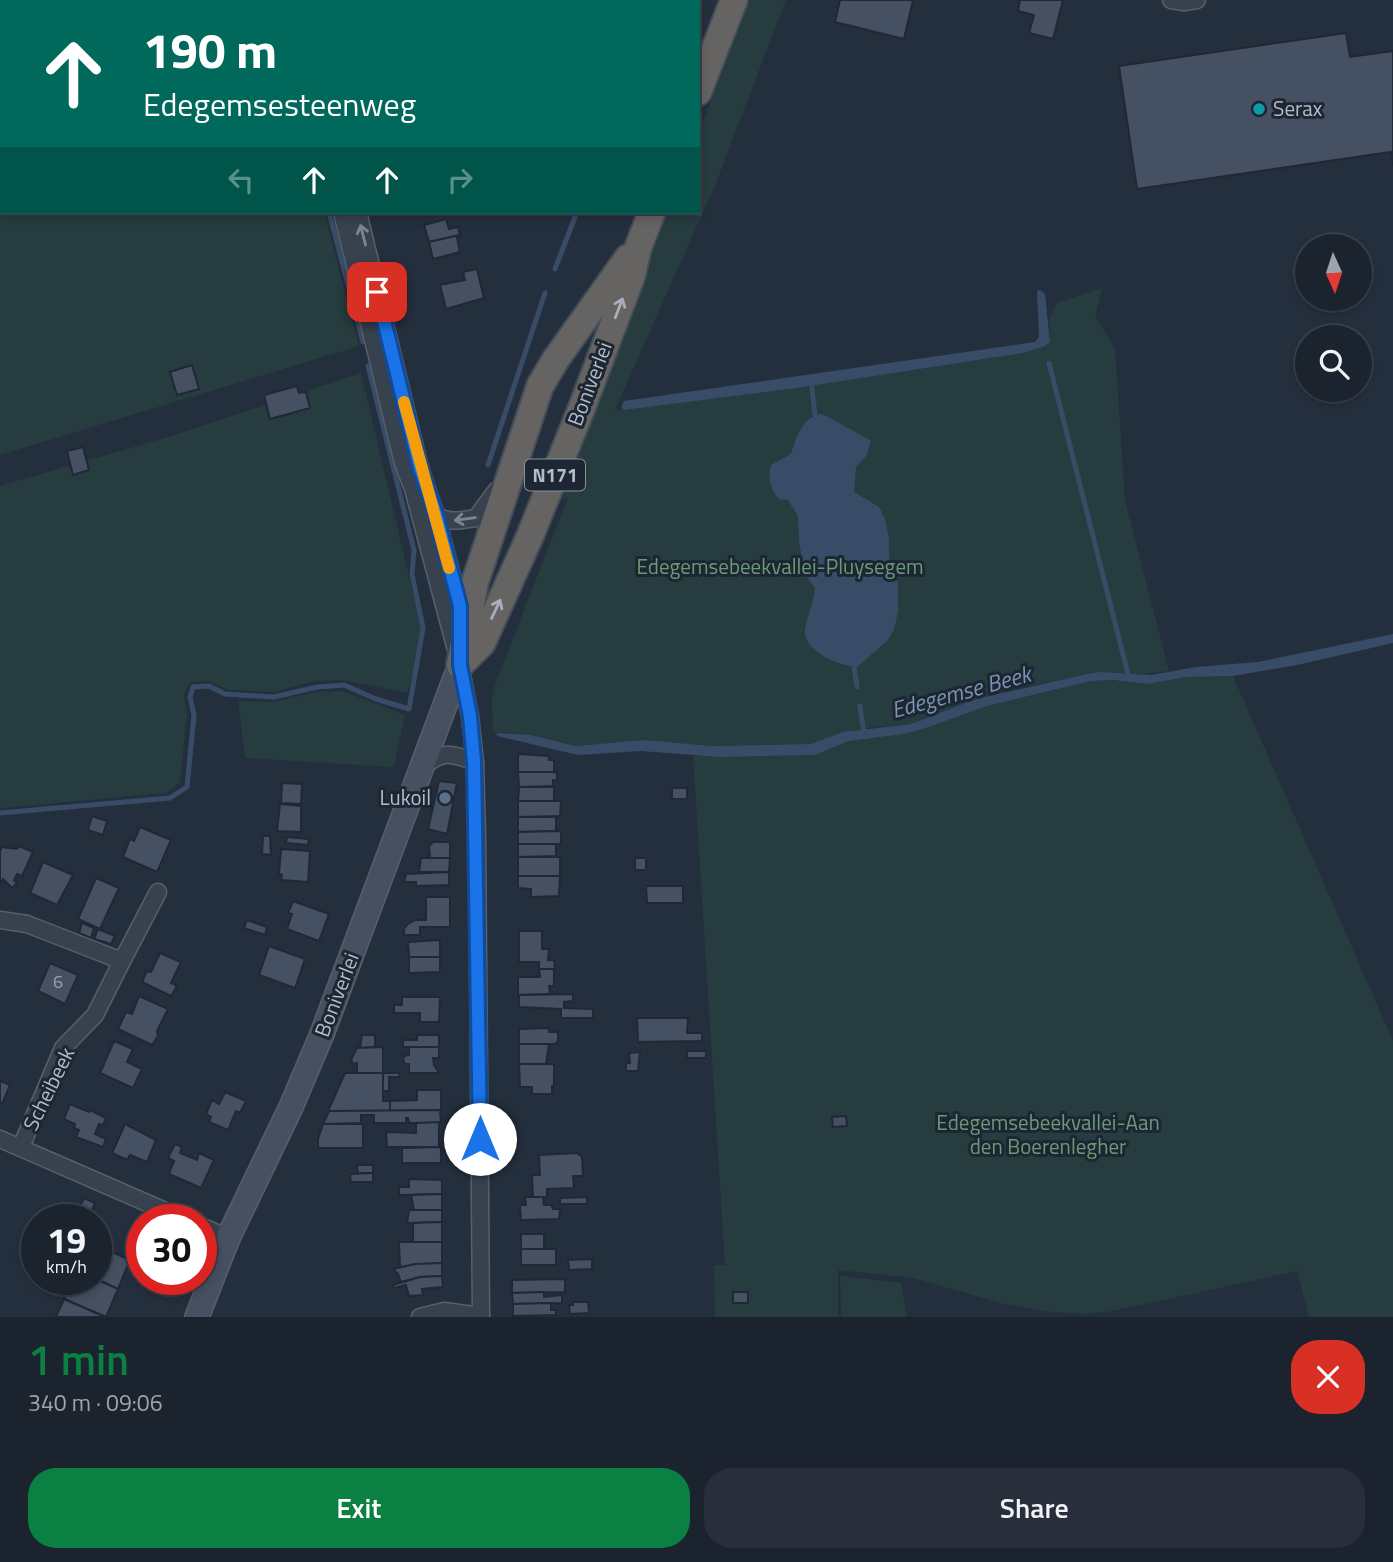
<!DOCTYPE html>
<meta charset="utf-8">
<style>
body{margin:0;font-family:"Titillium Web",sans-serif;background:#282f3a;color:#f1f3f6;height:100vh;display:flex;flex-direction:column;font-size:26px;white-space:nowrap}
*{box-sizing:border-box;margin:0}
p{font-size:23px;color:#a0a4aa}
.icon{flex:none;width:38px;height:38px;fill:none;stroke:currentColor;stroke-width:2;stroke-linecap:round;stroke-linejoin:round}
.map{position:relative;height:1317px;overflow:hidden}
.drawer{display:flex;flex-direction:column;background:#1b232e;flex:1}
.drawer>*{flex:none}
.top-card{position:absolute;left:0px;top:0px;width:700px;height:214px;box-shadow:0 4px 10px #0003,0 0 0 2px #39404a;background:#00695c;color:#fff;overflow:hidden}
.needle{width:46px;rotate:177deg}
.fabs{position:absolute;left:1295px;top:234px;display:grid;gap:14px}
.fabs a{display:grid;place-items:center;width:77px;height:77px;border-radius:50%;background:#1b232e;box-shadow:0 4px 10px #0003,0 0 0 2px #39404a;font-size:35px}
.speed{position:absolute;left:21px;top:1204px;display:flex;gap:14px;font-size:35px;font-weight:700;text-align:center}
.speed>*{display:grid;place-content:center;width:91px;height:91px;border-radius:50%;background:#1b232e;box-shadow:0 4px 10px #0003,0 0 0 2px #39404a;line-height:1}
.speed small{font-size:18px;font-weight:400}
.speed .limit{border:10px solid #d22;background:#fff;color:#111}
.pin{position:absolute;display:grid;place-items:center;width:60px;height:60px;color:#fff;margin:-30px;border-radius:14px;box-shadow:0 4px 10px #0006}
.me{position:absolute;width:77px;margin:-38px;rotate:0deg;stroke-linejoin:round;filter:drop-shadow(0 0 5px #0008)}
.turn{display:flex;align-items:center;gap:24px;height:147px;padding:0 28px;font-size:32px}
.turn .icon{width:91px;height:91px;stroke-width:2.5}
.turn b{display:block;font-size:49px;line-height:60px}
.lanes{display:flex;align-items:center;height:66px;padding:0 28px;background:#0003;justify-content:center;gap:35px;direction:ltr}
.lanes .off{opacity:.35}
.round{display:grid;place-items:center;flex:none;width:74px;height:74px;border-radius:28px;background:#282f3a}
.summary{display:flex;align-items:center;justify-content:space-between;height:119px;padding:0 28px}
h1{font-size:42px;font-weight:600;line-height:52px;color:#0b8043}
.cta{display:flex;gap:14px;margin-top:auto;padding:14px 28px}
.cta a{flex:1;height:80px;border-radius:28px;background:#0b8043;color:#fff;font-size:28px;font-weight:600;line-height:80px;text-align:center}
.cta a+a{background:#282f3a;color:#f1f3f6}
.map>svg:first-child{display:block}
.green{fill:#263c3f}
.water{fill:#394c67}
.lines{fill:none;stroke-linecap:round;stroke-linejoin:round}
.stream{stroke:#394c67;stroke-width:5}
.building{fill:#455162;stroke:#1f2835;stroke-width:2}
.minor-casing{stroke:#565f6c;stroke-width:19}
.secondary-casing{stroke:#565f6c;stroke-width:26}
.trunk-casing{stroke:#434c59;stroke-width:30}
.minor{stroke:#38414e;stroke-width:16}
.secondary{stroke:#465061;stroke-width:23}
.trunk{stroke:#656462;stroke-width:26}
.oneway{stroke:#7c8592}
.oneway2{stroke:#a8afba}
.route-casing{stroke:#114b97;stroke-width:18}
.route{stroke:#1a73e8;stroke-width:12}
.slow{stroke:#f59e0b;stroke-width:12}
.culture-dot{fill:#0f9aa8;stroke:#1d2633;stroke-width:2.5}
.service-dot{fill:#5c6f8a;stroke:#1d2633;stroke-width:2.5}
.labels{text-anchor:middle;stroke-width:6;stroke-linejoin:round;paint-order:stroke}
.number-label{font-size:18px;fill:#98a1af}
.shield{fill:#1d2633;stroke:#878f9c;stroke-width:2}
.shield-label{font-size:19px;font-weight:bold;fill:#b4bcc9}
.poi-label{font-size:21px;fill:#b4bcc9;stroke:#1d2633;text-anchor:start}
.street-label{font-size:21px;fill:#b4bcc9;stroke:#1d2633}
.park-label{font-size:21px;fill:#6b9a76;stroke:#1d2633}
.water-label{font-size:23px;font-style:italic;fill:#7c92b1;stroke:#1d2633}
</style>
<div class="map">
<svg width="1393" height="1317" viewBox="0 0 1393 1317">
<rect width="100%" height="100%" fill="#242f3e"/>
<g class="green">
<path d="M750 0H786L716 183 615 410 797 388 1023 353 1045 346 1050 342 1049 320 1057 303 1102 288 1095 317 1115 348 1125 500 1169 671 1136 675 1099 672 1013 689 976 699 911 724 868 728 811 744 713 746 644 740 575 746 531 735 493 732 492 698 495 684 568 498 558 497 646 282 653 252 668 212H698V134Z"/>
<path d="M0 158H2V212H324L359 346 0 455Z"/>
<path d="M361 373 421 628 418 656 407 693 343 680 315 681 273 692 229 690 209 681 190 682 184 695 187 715 180 782 167 793 0 808V486L175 435Z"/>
<path d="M1233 676 1393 1041V1317H1309L1297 1271 1113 1311 1087 1314 1052 1312 1004 1304 914 1278 838 1270V1317H715L714 1265H725L693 756 815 755 849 741 904 734 926 728 987 706 1091 681 1113 680 1148 684 1185 677Z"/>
<path d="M342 691 405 715 394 767 245 758 238 701 273 702 316 692Z"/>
<path d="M840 1276 901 1283 907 1317H841Z"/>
</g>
<g class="water">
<path d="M1040 290 1045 294 1050 342 1045 346 1023 353 797 388 624 410 621 407 624 401 1035 342 1039 337 1037 291Z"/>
<path d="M821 414C826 415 868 439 871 441L866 456 856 467 854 492 879 507 885 519 889 540V557L898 584V611L894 630 887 641 857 667C840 666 805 652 805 632 805 623 814 602 815 588L804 573 799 540 798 516 788 500 779 499C771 490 767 477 771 465L791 454C796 439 802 417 821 414Z"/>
<path d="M1393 634V643L1297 665 1233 676 1185 677 1148 684 1113 680 1091 681 987 706 926 728 904 734 849 741 815 755 719 757 641 751 578 755 497 736 496 733 531 735 575 746 644 740 713 746 811 744 843 732 911 724 976 699 1087 674 1099 672 1151 675 1196 667 1258 662Z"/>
</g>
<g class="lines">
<g class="stream">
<path d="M656 2 657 0"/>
<path d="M329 212 363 342"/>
<path d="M555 269 577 212"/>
<path d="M1049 363 1128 674"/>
<path d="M811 380 815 415"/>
<path d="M488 465 545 293"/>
<path d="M854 666 857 687"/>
<path d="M860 706 864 733"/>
<path d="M0 813 170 798 187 787 194 715 190 697 193 687 209 686 225 694 274 697 317 687 344 685 376 699 409 709 423 628 412 574 414 550 368 366"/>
</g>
</g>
<g class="building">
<path d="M840 0H913L904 39 835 22Z"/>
<path d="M1020 0H1063L1053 39 1029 33 1034 15 1018 11Z"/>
<path d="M1346 33 1350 57 1393 51V166L1391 152 1137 189 1119 66Z"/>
<path d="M446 219 449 229 458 227 460 235 429 242 424 225Z"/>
<path d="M460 235 461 237 457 238 460 252 433 259 429 242Z"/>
<path d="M477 269 484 298 446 309 440 285 465 280 463 272Z"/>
<path d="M192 365 199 389 177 395 170 372Z"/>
<path d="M297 386 299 393 306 392 310 408 270 419 264 395Z"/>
<path d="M83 447 89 470 73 475 67 451Z"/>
<path d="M518 754 549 756V760H554V772H518Z"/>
<path d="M518 772H553L557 773V780H553V786L519 787Z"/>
<path d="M439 781 457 783 447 834 428 829Z"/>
<path d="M282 783 302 784 301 804 281 803Z"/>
<path d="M519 787H554V801H518Z"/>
<rect x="672" y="788" width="15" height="11"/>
<path d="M518 801H561L560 816 518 817Z"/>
<path d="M280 804 301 806V832L277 831Z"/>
<path d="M92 816 107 821 103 835 88 830Z"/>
<path d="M518 817H556V831L518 832Z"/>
<path d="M140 827 171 840 157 872 123 857 130 839 134 841Z"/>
<path d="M561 831V844H518V832Z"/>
<path d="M263 836H270L271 855 262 854Z"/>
<path d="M287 837 309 839 308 845 286 843Z"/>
<path d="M433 842H450V858H430L429 846Z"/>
<path d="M518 844H556V856L518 857Z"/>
<path d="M19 846 33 852 22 876 17 874 14 880 17 883 12 888 3 879 0 884V851L2 847 17 849Z"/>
<path d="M281 849 310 851 308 882 281 880 282 875 279 874Z"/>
<rect x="518" y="857" width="42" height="19"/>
<path d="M421 858H450L449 872H419Z"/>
<rect x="635" y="858" width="11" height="12"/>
<path d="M43 862 73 875 57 905 30 893Z"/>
<path d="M449 872V885L416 886V882H404L406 874Z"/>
<path d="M518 876H560L559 896 531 897V889L518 888Z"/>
<path d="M96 878 119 888 100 929 78 919Z"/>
<path d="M646 886H683V903H647Z"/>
<path d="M426 897H450V927H420V935H404V929L408 924 415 920H426Z"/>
<path d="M293 901 329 914 319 941 287 929 292 914 288 913Z"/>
<path d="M247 920 267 927 265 935 244 928Z"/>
<path d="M82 923 94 928 91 938 79 933Z"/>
<path d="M98 929 115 936 111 944 94 939Z"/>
<path d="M519 931H542V949H549L548 960H554L555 969H539V962H519Z"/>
<path d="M440 940V957H409L408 942Z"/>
<path d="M269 946 305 959 295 988 259 975Z"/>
<path d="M160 953 181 962 171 983 176 985V988L171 996 142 982 147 971 151 972Z"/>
<path d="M409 957H440V972L409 973Z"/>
<path d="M50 963 78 975 65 1004 38 991Z"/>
<path d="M539 969H554V986H549L550 994 518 995V977H540Z"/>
<path d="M573 994V1001L564 1002V1008L593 1009V1018H561V1009L519 1007V995Z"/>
<path d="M139 996 168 1009 157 1031 158 1036 152 1045 118 1029 126 1012 132 1014Z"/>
<path d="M402 997H440L439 1022H420V1013H394V1005H402Z"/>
<path d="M637 1018H688L687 1033H702V1041L638 1042Z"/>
<path d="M549 1028V1032H558V1041L555 1044H519V1029Z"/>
<path d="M362 1035H375V1047L360 1048Z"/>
<path d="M417 1035H439V1047H403V1040H417Z"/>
<path d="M114 1041 133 1049 127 1062 142 1069 133 1088 100 1073Z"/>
<path d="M519 1044H549L546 1064H519Z"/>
<path d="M383 1047V1073H357V1063L353 1064 351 1060 357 1048Z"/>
<path d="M409 1047H439V1058H433L434 1065 439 1073H409V1064H405L403 1060 404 1056 409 1055Z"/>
<rect x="687" y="1051" width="19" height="7"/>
<path d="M640 1052 638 1071H626V1063H630L629 1053Z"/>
<path d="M519 1064H554V1086H552V1094H532V1087H520Z"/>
<path d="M345 1073H383V1101H390V1111H328Z"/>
<path d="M383 1073H400L399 1077H389V1091H383Z"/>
<path d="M0 1081 10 1085 2 1104 0 1103Z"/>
<path d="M417 1090H441V1110L390 1111V1101L417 1100Z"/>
<path d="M225 1092 246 1101 240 1113 236 1111 228 1130 209 1122 211 1117 206 1114 212 1100 219 1104Z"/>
<path d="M70 1104 89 1112 90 1110 106 1118 103 1125 99 1124 95 1134 106 1139 103 1147 76 1137 79 1130 74 1128 75 1124 64 1119Z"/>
<path d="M440 1110 441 1123H409L408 1118H406V1123H374V1115H361V1123L323 1124 329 1111Z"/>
<path d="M846 1116 847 1126 833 1127 832 1117Z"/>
<path d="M439 1122V1147H387L386 1132 416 1133V1123Z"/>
<path d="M125 1124 156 1140 147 1162 130 1155 127 1160 112 1153Z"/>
<path d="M323 1124H363V1148H318V1139Z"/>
<path d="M175 1144 182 1147 180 1153 197 1160 199 1153 214 1160 201 1188 169 1174 174 1161 168 1158Z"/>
<path d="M441 1147V1163H402V1148Z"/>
<path d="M577 1153 582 1157 583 1176H573L574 1188 547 1189V1197H533L532 1175H540L539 1155Z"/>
<path d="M357 1165H373V1173H358Z"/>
<path d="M373 1173V1182H351L350 1174Z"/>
<path d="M409 1179 442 1180V1194L399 1195V1187H409Z"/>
<path d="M442 1194V1210H414L411 1195Z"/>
<path d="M525 1197H543L544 1205H551L553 1209H560L559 1219 521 1220 520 1205H526Z"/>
<path d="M587 1197V1204H560V1198Z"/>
<path d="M84 1198 95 1203 88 1220H74Z"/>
<path d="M409 1210H442V1222L407 1223Z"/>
<path d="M442 1222V1242H413V1223Z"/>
<rect x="521" y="1234" width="23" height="15"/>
<path d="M399 1242H442V1263L400 1267Z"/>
<path d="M96 1245 130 1260 118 1289 96 1279Z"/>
<rect x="521" y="1249" width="35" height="16"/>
<path d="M592 1259V1269L569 1270 568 1260Z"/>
<path d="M442 1263V1276L420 1277 401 1282 398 1274 393 1269 415 1264Z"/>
<path d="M442 1276 443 1287 422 1289 423 1295 409 1296 406 1285 394 1288 393 1285 420 1277Z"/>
<path d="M72 1279H96L118 1289 106 1317 64 1299Z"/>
<path d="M565 1279V1292L512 1293V1280Z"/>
<path d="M544 1292V1297L562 1295V1303L513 1304 512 1293Z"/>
<rect x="733" y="1292" width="15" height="11"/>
<path d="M64 1299 105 1317H56Z"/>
<path d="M573 1302H588L589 1313 570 1314 569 1305H573Z"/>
<path d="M551 1303V1310H556V1315L513 1316V1304Z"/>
</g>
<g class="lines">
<defs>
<g id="minor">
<path d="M296 0V2"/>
<path d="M312 0V2"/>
<path d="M1171 0 1184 2 1197 0"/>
<path d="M94 2 99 0"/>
<path d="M0 24 2 23"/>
<path d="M342 212 403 463 413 489 460 665 470 716 475 762 477 836 481 1317"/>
<path d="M358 212 420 468 436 515 460 606V621"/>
<path d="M436 515C448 524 462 520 476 518L496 491"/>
<path d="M423 767C442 750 452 753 475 762"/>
<path d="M0 920 27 924 122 961 95 1015 63 1048 21 1147"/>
<path d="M122 961 158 892"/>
<path d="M0 1139 186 1220"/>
<path d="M201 1226 228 1238"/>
<path d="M420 1317 444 1311 481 1316"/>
</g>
<path id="secondary" d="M197 1317 228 1238 291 1107 322 1034 460 665"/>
<g id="trunk">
<path d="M698 92 734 0"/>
<path d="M460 665 482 643 530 536 581 410 632 275 638 248 652 212"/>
<path d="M460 665 475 582 540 386 556 359 628 258"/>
</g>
</defs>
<use href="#minor" class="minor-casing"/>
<use href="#secondary" class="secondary-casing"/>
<use href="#trunk" class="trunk-casing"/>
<use href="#minor" class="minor"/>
<use href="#secondary" class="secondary"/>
<use href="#trunk" class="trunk"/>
</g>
<defs><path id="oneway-shaft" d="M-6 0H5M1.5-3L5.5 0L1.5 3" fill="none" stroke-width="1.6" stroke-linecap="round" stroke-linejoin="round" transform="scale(1.75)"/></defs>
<g class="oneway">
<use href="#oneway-shaft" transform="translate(363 235) rotate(-104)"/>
<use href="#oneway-shaft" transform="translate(465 519) rotate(173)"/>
</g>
<g class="oneway2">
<use href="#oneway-shaft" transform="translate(619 308) rotate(-69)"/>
<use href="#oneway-shaft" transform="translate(496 609) rotate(-65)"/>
</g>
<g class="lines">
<defs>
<path id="route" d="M377 292 420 468 436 514 460 606V665L470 716 474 762 480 1139"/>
</defs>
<use href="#route" class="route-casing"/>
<use href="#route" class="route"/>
<path class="slow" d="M404 402 449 568"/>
</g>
<circle class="culture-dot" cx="1259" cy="109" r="7"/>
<circle class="service-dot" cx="445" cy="798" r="7"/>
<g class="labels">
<g class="number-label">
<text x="58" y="988">6</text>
</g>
<rect class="shield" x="525" y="459.5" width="60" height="31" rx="5"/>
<g class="shield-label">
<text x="555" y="482">N171</text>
</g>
<g class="poi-label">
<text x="1273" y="116">Serax</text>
<text x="431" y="805" text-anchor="end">Lukoil</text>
</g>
<g class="street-label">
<text transform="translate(590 384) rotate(-69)" y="7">Boniverlei</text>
<text transform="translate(337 995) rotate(-69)" y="7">Boniverlei</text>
<text transform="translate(49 1089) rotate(-64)" y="7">Scheibeek</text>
</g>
<g class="park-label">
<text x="780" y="574">Edegemsebeekvallei-Pluysegem</text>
<text x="1048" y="1130">Edegemsebeekvallei-Aan<tspan x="1048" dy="24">den Boerenlegher</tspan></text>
</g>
<g class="water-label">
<text transform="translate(961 692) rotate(-15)" y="8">Edegemse Beek</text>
</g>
</g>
</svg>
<div class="fabs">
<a><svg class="needle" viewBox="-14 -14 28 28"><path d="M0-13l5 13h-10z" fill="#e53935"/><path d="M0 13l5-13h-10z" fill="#a0a4aa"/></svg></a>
<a><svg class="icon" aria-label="search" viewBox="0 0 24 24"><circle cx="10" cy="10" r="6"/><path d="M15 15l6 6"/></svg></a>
</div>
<div class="speed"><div>19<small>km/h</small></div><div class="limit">30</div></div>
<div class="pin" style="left:377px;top:292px;background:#d93025"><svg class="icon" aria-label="arrive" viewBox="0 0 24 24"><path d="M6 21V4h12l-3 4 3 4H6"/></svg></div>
<svg class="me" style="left:480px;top:1139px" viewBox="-20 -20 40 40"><circle r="19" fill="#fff"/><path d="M0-13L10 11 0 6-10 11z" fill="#1a73e8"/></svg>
<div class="top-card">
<div class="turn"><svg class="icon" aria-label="ahead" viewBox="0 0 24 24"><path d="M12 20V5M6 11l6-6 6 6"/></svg><div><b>190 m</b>Edegemsesteenweg</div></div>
<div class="lanes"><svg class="icon off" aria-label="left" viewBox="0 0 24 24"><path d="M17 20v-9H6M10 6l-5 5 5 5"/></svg><svg class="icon" aria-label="ahead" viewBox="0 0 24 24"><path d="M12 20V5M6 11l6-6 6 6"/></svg><svg class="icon" aria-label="ahead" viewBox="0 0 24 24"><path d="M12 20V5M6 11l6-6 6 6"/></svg><svg class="icon off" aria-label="right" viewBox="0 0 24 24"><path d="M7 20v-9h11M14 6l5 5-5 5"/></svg></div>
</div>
</div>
<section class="drawer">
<div class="summary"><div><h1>1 min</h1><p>340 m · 09:06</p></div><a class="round" style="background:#d93025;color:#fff"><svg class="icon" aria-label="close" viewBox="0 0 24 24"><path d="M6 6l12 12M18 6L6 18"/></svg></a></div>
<div class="cta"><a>Exit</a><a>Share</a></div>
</section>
